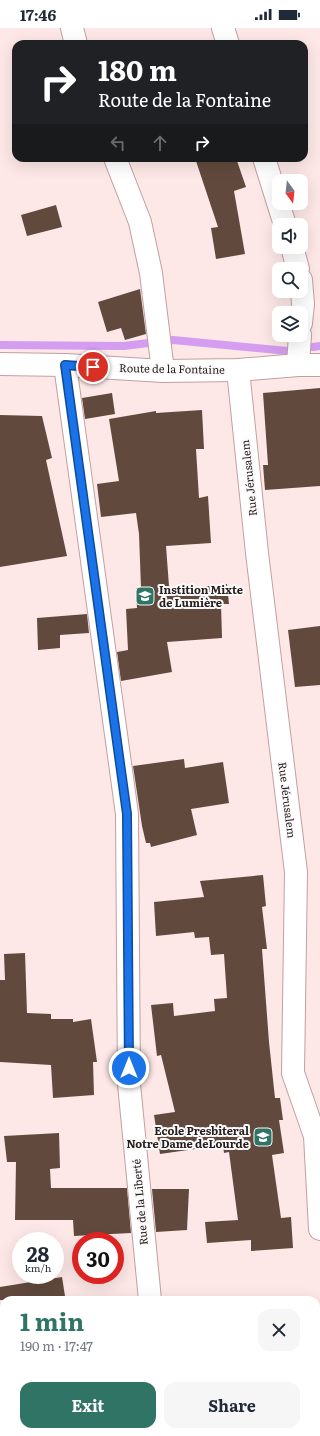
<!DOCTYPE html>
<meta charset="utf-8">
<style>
body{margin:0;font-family:Literata,serif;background:#f6f6f7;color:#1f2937;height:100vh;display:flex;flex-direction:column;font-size:15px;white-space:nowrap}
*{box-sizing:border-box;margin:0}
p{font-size:13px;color:#747a83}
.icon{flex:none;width:22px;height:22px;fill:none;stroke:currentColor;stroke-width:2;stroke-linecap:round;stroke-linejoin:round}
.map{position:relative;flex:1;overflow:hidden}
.panel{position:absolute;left:0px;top:1268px;width:320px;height:140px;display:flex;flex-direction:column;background:#fff;border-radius:12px 12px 0 0;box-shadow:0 4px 16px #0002}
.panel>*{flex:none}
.hud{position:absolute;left:12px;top:12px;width:296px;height:122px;border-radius:12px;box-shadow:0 4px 16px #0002;background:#202124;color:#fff;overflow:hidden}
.needle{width:26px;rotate:165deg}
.controls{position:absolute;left:272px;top:146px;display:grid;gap:8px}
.controls a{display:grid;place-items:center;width:36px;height:36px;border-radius:8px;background:#fff;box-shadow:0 4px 16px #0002;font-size:20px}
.speed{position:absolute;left:12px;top:1204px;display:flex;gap:8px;font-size:20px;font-weight:700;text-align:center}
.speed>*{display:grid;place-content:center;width:52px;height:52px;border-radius:50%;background:#fff;box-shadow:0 4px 16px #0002;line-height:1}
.speed small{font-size:10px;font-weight:400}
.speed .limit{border:6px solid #d22;background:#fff;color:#111}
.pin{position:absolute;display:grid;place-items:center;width:34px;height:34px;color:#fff;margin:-17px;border:2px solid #fff;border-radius:50%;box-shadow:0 1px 4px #0007}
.me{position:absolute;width:44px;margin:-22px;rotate:0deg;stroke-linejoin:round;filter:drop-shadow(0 0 3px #0008)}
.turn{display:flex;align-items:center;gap:14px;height:84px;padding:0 20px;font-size:18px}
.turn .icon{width:52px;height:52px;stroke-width:2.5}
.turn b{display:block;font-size:28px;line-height:34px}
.lanes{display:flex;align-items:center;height:38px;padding:0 20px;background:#0003;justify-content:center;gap:20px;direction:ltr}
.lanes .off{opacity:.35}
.round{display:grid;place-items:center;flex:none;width:42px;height:42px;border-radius:12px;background:#f6f6f7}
.overview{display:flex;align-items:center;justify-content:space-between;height:68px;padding:0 20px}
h1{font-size:24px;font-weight:700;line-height:30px;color:#307466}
.action{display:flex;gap:8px;margin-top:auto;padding:8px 20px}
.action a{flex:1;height:46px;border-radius:12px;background:#307466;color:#fff;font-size:16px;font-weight:700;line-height:46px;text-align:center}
.action a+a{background:#f6f6f7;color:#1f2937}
.status{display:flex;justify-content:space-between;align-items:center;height:28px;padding:0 20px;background:#fff;direction:ltr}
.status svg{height:11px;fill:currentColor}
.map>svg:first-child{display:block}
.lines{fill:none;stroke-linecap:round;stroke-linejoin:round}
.stream{stroke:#d49def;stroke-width:8}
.building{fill:#614a3d}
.minor-casing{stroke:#c1a0a0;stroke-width:24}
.minor{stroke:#fff;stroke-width:22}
.route-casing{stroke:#114b97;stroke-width:10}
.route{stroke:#1a73e8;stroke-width:7}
.labels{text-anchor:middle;stroke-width:4;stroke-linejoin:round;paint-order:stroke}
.street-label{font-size:11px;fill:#281c1c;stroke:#fafafa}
.poi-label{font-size:11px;font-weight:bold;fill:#281c1c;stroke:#fafafa;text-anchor:start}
</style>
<div class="status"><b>17:46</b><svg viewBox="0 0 49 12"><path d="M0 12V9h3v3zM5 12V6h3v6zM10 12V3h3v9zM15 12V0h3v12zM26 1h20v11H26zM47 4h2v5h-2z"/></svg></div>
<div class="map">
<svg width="320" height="1408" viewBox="0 0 320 1408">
<rect width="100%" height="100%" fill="#fde8e7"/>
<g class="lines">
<g class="stream">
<path d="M0 317 124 318 173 312 287 323"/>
<path d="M313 319 320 318"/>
</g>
</g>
<g class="building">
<path d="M195 130H236L246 159 234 163 245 226 216 231 211 200 218 199Z"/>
<path d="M56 177 62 199 27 208 21 187Z"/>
<path d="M140 261 146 306 125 312 121 300 107 304 98 274Z"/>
<path d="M320 360V458L265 462 263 437H268L263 365Z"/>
<path d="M112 365 115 386 85 391 82 370Z"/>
<path d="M202 382 204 421H196L199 470 208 468 211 515 166 518 169 558H170V562L227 556 229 576H221L222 610 167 614 172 644 121 653 117 624 128 622 126 581 137 580 136 560H141L139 506 136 485 101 489 97 456 119 453 109 391 156 383V385Z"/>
<path d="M0 387 42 388 52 430 46 432 67 528 0 539Z"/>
<path d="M87 586 89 605 60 607V620L38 622 37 590Z"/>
<path d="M320 598V657L295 659 288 602Z"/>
<path d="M184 731 185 740 223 734 229 775 191 781 197 807 151 819 150 815H146L142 798 133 738Z"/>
<path d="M263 847 266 878 262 879 267 921H262L269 1014 275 1070H280L283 1092H279L284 1125 272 1127 281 1190 291 1189 293 1220 251 1223V1212L207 1215 205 1194 238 1192 229 1124 224 1125 223 1117 160 1126 154 1087 175 1084 161 1027 157 1028 151 977 173 975 174 988 215 983 214 971 227 970 224 926 211 927 209 909 195 910 194 904 156 908 154 874 204 869 200 853Z"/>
<path d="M25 925 27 985 51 986V991H73V994L91 991 97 1034H93L94 1067 53 1070 51 1037 0 1034V952H5L4 926Z"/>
<path d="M59 1105 60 1140 50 1141 51 1160H127L131 1205 74 1208 73 1192H15L16 1134H7L4 1108Z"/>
<path d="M152 1161H189L187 1202 156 1204Z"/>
<path d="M62 1249 65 1268 41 1272H0V1259Z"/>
</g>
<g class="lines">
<defs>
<g id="minor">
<path d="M72 0 76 16"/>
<path d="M223 0 228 16"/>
<path d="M115 130 140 194 151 245 163 343"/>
<path d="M264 130 285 197"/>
<path d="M292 219 298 241"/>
<path d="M301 252 303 276 301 295"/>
<path d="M0 336 65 337 163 343 238 342 298 337H320"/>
<path d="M65 337 127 786 129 1056 150 1272"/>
<path d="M298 337 300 307"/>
<path d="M238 342 257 525 296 844 293 1045 315 1108 320 1201"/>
<path d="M0 1370 3 1408"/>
<path d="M162 1404 163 1408"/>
</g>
</defs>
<use href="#minor" class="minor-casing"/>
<use href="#minor" class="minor"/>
</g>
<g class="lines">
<defs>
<path id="route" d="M93 339 65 337 127 786 129 1040"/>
</defs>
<use href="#route" class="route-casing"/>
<use href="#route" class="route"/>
</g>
<defs>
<symbol id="school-square" viewBox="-11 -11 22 22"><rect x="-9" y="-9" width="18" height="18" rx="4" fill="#307466" stroke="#fafafa"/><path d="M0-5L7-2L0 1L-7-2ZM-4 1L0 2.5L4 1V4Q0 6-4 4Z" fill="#fff"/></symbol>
</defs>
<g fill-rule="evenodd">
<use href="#school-square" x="134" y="557" width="22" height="22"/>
<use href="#school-square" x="252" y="1098" width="22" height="22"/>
</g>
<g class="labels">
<g class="street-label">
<text transform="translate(172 341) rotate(1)" y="4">Route de la Fontaine</text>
<text transform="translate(249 450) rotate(-96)" y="4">Rue Jérusalem</text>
<text transform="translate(287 772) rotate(83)" y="4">Rue Jérusalem</text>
<text transform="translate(140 1174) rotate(-95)" y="4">Rue de la Liberté</text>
</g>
<g class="poi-label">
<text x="159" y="566">Instition Mixte<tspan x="159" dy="13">de Lumière</tspan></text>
<text x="249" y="1107" text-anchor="end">Ecole Presbiteral<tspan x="249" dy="13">Notre Dame deLourde</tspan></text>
</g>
</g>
</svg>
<div class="controls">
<a><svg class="needle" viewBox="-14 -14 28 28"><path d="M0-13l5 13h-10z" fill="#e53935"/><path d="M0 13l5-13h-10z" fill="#747a83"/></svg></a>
<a><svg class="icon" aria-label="sound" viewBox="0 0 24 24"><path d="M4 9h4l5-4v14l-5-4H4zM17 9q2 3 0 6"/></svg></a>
<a><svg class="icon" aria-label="search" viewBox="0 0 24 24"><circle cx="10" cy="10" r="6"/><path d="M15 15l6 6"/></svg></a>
<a><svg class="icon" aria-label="layers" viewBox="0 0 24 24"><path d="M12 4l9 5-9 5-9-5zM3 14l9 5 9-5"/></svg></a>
</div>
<div class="speed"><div>28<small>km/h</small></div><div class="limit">30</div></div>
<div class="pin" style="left:93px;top:339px;background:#d93025"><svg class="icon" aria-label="arrive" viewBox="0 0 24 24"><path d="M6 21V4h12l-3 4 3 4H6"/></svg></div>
<svg class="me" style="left:129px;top:1040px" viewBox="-20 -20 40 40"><circle r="17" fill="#1a73e8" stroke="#fff" stroke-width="3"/><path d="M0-11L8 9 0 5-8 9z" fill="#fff"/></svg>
<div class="hud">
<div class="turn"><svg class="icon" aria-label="right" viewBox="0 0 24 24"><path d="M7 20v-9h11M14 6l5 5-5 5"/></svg><div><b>180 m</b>Route de la Fontaine</div></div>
<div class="lanes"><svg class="icon off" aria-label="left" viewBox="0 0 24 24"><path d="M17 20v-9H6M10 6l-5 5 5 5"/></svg><svg class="icon off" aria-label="ahead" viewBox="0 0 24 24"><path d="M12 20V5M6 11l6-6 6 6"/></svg><svg class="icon" aria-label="right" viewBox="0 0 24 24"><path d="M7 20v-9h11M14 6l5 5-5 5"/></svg></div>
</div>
<section class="panel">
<div class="overview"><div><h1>1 min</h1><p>190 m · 17:47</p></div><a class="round"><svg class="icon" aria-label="close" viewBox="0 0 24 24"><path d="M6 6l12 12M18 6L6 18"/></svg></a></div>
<div class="action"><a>Exit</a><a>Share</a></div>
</section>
</div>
